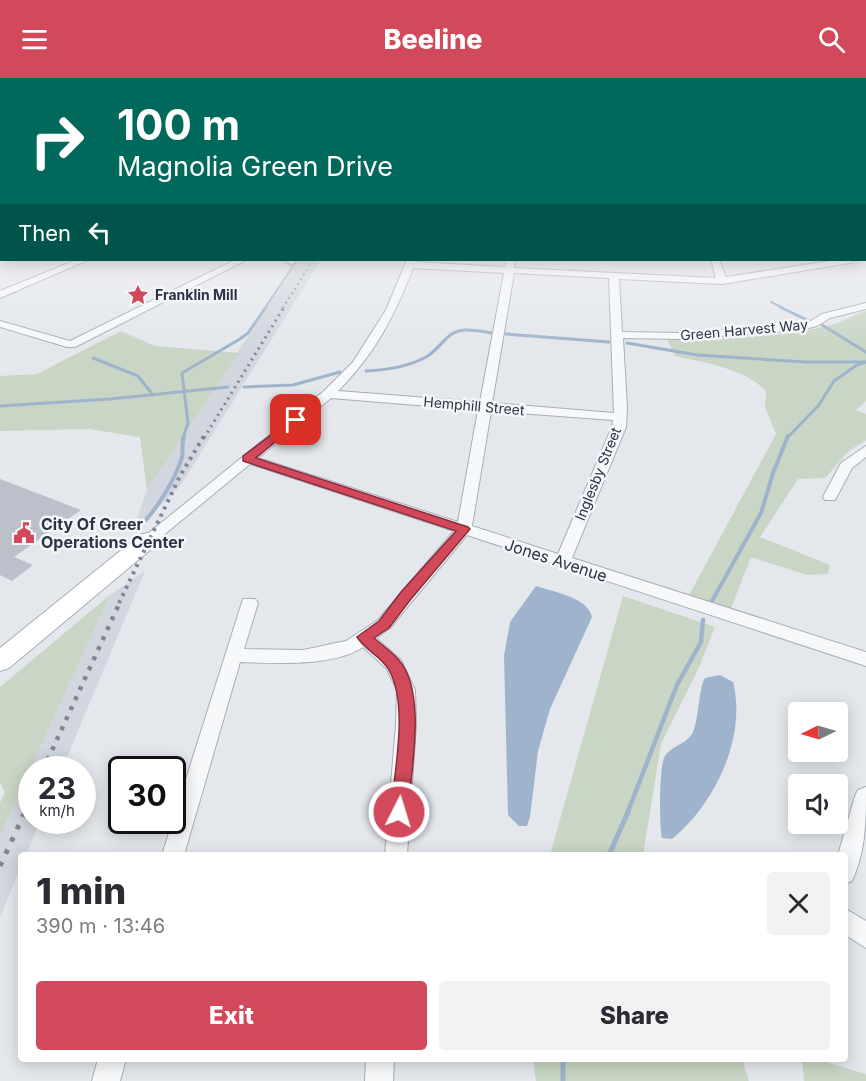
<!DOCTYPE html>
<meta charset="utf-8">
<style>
body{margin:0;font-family:Inter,sans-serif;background:#f2f2f3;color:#2b2b33;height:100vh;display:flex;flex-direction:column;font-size:22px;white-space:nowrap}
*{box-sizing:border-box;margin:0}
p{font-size:20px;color:#7c7c81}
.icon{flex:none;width:33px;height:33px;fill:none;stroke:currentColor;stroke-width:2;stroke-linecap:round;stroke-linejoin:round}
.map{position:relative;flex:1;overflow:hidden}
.drawer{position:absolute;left:18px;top:774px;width:830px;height:210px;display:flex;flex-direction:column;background:#fff;border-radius:6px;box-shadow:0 3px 15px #0003}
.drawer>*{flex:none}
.hud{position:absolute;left:0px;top:0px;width:867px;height:183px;box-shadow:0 3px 15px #0003;background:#00695c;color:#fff;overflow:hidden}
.needle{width:39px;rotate:265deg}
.tools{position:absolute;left:788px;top:624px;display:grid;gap:12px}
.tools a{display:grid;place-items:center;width:60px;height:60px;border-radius:6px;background:#fff;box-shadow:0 3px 15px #0003;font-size:30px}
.speed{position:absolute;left:18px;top:678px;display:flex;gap:12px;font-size:30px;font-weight:700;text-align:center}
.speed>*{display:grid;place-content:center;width:78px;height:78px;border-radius:50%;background:#fff;box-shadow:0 3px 15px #0003;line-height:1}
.speed small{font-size:15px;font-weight:400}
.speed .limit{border:3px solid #111;border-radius:9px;background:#fff;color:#111}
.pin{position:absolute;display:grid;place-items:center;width:51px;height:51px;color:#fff;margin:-26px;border-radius:12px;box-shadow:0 3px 9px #0006}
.me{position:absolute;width:66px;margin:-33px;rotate:5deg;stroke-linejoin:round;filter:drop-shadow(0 0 4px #0008)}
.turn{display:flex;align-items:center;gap:21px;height:126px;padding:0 18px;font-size:27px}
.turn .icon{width:78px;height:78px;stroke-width:2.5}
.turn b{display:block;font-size:42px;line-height:51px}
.then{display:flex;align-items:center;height:57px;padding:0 18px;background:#0003;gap:12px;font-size:22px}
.round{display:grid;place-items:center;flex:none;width:63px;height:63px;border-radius:6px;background:#f2f2f3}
.headline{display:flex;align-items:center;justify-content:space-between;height:102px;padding:0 18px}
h1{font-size:36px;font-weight:800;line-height:45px}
.button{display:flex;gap:12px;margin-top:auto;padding:12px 18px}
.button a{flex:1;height:69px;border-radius:6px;background:#d1495b;color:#fff;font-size:24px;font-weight:800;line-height:69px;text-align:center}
.button a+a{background:#f2f2f3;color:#2b2b33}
header{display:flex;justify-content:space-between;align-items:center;height:78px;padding:0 18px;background:#d1495b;color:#fff;font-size:27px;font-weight:800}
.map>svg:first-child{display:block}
.built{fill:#d2d6de}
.green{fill:#c9d6c5}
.water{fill:#9fb4cc}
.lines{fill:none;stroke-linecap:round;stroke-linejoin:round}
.stream-far4{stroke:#9fb4cc;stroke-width:2}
.stream-far3{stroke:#9fb4cc;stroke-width:3}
.stream-far2{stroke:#9fb4cc;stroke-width:4}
.stream-far1{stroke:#9fb4cc;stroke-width:4.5}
.stream{stroke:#9fb4cc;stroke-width:5}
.building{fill:#bbc0ca}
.street-casing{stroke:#a9aeb7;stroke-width:2}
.secondary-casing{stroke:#a9aeb7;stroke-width:2}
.street{fill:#f7f8fa;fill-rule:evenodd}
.secondary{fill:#fff;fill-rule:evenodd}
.rail-far4{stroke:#7d8696;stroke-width:2;stroke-dasharray:1.5 4;stroke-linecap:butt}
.rail-far3{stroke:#7d8696;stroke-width:3;stroke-dasharray:2 4.5;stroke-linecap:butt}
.rail-far2{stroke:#7d8696;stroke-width:4;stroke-dasharray:3 5;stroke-linecap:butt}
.rail-far1{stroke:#7d8696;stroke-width:4.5;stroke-dasharray:4 7;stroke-linecap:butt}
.rail{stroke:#7d8696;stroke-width:5;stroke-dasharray:4.5 9;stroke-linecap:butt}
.route{fill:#d1495b;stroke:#882f3b;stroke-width:1.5}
.labels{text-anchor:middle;stroke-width:5;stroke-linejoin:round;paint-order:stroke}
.far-poi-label{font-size:14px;font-weight:bold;fill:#2b3445;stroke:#f4f6f9;text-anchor:start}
.far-street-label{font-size:14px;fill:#2b3445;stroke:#f4f6f9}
.poi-label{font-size:16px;font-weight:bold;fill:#2b3445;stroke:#f4f6f9;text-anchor:start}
.street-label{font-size:16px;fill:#2b3445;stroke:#f4f6f9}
</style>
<header><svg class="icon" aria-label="menu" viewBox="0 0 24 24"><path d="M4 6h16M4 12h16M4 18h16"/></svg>Beeline<svg class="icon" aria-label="search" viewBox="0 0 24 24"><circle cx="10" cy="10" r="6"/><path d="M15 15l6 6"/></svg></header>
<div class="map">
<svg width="866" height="1003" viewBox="0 0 866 1003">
<rect width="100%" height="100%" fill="#e4e7ec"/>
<g class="built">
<path d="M298 182H321L180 408 132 455 147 412Z"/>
<path d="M145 493 62 691 32 692V742L40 743 26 777H21V789L0 839V758L110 517Z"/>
</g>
<g class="green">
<path d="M866 233V323L856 332 866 336V362L849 373 825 400 798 401 760 459 830 487 828 496 807 497 751 479 731 530 687 521 776 356 765 329 766 313C744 290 705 285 675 278L667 261C718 259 773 261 823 249 839 246 851 238 866 233Z"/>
<path d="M121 253 155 268 239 275 147 412 140 359 88 351 0 353V298L37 296Z"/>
<path d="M110 517 0 758V725L5 714 0 705V609Z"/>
<path d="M623 518 715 549 699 589 661 666 643 777H550Z"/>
<path d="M533 981H742L749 1003H536Z"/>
<path d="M802 981H816L866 996V1003H804Z"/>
</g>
<g class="water">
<path d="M536 508C553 514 588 519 592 539L550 631 538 673 530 739 527 748H519L508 737 504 578 510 544Z"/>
<path d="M720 597 733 604C747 659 715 726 672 761L662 760C659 748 659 686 665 678 673 667 687 666 693 654 699 640 699 608 705 600Z"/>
</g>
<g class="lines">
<g class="stream-far4">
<path d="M283 182 292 188"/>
<path d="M771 224 783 230"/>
<path d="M265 230 297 182"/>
</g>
<g class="stream-far3">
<path d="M780 229 809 243"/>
<path d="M822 247 866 274"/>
<path d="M506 256 609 264"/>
<path d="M627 265 697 277 805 284H865"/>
<path d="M93 280 138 298 153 317"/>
<path d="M366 293C386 292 408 289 426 279 435 274 439 267 447 260 459 247 477 253 492 255"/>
<path d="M244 309 293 307 340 294"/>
<path d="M0 328 110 321 228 309"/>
<path d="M183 360 188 345 182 295 240 261 248 255 266 229"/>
<path d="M787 360 819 327 834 303 857 287 866 284"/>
</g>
<g class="stream-far2">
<path d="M146 442C159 427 175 401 181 382 184 375 181 366 184 358"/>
<path d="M712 523 761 435 773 395 788 358"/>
</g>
<path class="stream-far1" d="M627 736 677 607 701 564 703 542"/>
<g class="stream">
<path d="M609 777 628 734"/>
<path d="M563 981V1003"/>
</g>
</g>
<path class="building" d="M0 401 81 432 14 479 33 487 12 503 0 497Z"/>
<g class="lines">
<defs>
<g id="street">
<rect x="0" y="150" width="2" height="6"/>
<path d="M76 182H88L0 220V213Z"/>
<path d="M235 182H246L75 269H67L0 249V243L70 263Z"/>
<path d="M407 182H415V184L505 189 507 182H515L514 190 716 200 711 182H719L726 199 836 182H854L850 185 722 206 619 201 622 254 682 255 800 246 809 244 822 236 866 225V231L830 240 817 248 800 252 682 261 623 260 627 330 626 349 572 480 866 574V588L467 457 390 550 376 560 401 582 415 612 416 647 407 777H385L396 647 397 612 387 591 363 569C334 589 275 585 240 584L184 777H162L243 521H255L258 525 244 571 303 572 346 563 378 542 454 453 250 386 154 465H142L140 462 324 313 353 284 386 232ZM413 190 504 195 480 324 338 313C375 276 394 239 413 190ZM514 195 609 200 614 335 492 325ZM331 320 478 332 458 444 258 380ZM491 333 613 342 612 349 558 476 472 448Z"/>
<path d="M866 368V379L852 390 835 422H825L823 419 841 385Z"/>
<path d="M866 709C866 742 866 773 852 803L844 806V777H838L855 718 858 712Z"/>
<path d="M844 830 866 843V870L844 856Z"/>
<path d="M98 981H126L120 1003H92Z"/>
<path d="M366 981H394L393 1003H365Z"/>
</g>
<path id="secondary" d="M148 455 156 457 159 462 156 467 9 590 0 593V570L140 457Z"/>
</defs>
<use href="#street" class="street-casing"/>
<use href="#secondary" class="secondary-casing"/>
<use href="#street" class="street"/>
<use href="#secondary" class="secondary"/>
<path class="rail-far4" d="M283 230 313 182"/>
<path class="rail-far3" d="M204 360 284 229"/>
<path class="rail-far2" d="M119 525 180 398 204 358"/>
<g class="rail-far1">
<path d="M43 692 120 524"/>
<path d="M24 736 32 718"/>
</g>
<path class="rail" d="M0 788 25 734"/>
</g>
<linearGradient id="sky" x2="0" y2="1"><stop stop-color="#8bb4dd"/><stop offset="0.47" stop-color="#f3f4f6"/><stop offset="1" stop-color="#f3f4f6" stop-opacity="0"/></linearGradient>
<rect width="866" height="268" fill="url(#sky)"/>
<path class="route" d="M296 338 299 339V344L256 380 468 449 470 451 411 521 389 550 374 560C382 567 392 574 399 582 427 615 411 692 408 734L406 739 399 741 393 739 391 734C394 693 409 628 389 592 382 579 365 572 357 559L379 543 401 514 456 453 243 383V378Z"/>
<defs>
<symbol id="sight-bare" viewBox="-9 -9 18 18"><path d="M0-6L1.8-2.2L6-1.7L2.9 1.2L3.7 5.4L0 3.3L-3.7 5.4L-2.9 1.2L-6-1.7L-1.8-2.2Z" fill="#d1495b" stroke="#f4f6f9" stroke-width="2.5" paint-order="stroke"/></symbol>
<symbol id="civic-bare" viewBox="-9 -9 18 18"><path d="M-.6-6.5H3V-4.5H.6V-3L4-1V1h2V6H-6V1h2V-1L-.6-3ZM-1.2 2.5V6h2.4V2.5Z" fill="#d1495b" stroke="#f4f6f9" stroke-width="2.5" paint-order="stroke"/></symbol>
</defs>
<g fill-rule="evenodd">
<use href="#sight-bare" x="123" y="202" width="30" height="30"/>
<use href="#civic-bare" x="9" y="440" width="30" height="30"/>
</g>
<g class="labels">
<g class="far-poi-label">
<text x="155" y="222">Franklin Mill</text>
</g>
<g class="far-street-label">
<text transform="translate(744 252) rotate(-5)" y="5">Green Harvest Way</text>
<text transform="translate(474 328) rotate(5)" y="5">Hemphill Street</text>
<text transform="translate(598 396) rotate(-68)" y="5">Inglesby Street</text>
</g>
<g class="poi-label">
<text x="41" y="452">City Of Greer<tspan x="41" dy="18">Operations Center</tspan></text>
</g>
<g class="street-label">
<text transform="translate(556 482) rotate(18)" y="6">Jones Avenue</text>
</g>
</g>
</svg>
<div class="tools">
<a><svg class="needle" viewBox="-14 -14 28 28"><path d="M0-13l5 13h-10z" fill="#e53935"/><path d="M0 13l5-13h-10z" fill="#7c7c81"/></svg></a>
<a><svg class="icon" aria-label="sound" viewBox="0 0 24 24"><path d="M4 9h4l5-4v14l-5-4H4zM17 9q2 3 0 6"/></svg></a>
</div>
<div class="speed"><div>23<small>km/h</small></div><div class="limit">30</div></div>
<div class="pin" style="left:296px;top:342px;background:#d93025"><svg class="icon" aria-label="arrive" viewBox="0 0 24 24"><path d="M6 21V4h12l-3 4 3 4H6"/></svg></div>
<svg class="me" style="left:399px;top:734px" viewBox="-20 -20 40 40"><circle r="17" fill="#d1495b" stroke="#fff" stroke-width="3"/><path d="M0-11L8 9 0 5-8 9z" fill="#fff"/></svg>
<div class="hud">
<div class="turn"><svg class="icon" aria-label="right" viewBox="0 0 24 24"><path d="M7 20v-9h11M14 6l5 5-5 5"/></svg><div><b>100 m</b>Magnolia Green Drive</div></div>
<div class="then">Then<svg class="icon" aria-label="left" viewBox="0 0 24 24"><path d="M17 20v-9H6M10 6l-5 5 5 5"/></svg></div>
</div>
<section class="drawer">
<div class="headline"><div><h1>1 min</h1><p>390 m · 13:46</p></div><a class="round"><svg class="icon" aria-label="close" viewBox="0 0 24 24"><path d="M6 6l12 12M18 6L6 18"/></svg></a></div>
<div class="button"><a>Exit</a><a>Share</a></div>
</section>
</div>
